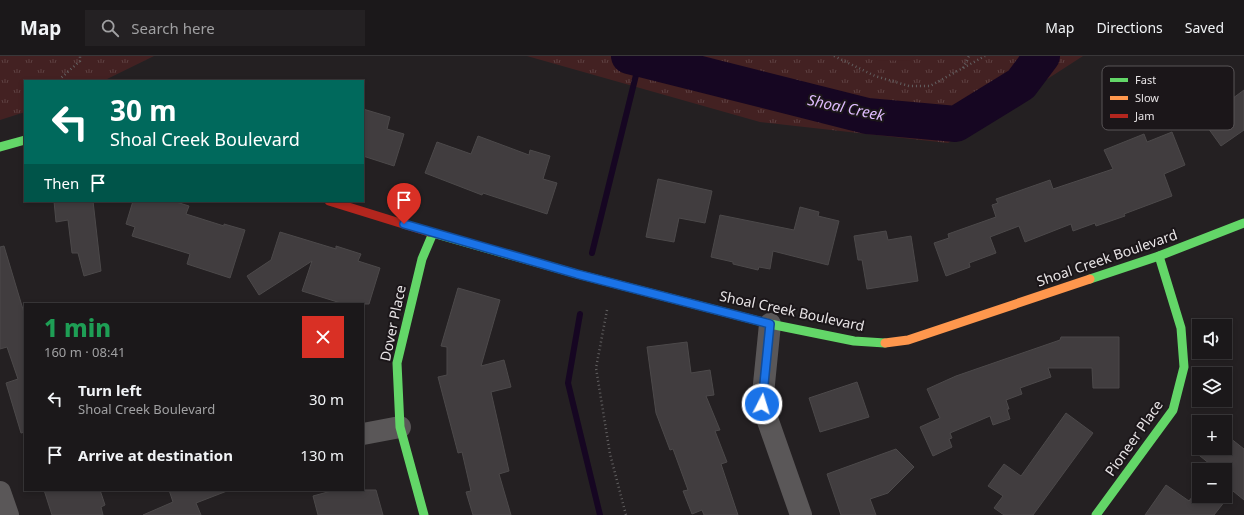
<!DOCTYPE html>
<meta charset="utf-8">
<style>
body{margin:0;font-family:"Noto Sans",sans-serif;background:#242123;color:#f1f3f6;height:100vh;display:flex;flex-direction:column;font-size:15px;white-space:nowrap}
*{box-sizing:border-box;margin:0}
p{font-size:13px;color:#a0a0a2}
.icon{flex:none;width:22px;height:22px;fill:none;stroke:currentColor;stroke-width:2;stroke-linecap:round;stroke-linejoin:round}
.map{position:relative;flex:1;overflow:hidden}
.sheet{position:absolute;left:24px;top:247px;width:340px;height:188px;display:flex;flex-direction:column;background:#1b181a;border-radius:0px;box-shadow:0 2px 6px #0003,0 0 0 1px #393739}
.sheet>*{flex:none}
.guide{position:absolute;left:24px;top:24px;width:340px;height:122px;border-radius:0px;box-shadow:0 2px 6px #0003,0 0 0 1px #393739;background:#00695c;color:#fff;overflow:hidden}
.tools{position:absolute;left:1192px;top:263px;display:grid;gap:8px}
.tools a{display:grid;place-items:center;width:40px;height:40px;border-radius:0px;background:#1b181a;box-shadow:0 2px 6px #0003,0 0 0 1px #393739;font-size:20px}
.pin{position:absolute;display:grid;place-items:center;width:34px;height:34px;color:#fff;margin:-41px -17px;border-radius:50% 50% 50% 0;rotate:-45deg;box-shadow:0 0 4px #0007}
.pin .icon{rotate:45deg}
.me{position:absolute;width:44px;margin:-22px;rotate:5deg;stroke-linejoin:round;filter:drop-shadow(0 0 3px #0008)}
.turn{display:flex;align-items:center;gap:14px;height:84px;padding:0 20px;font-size:18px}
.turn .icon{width:52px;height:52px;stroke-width:2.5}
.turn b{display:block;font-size:28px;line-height:34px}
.then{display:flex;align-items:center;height:38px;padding:0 20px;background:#0003;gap:8px;font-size:15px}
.round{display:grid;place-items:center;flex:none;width:42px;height:42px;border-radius:0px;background:#242123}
.headline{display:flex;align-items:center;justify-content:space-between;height:68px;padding:0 20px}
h1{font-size:24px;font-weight:800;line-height:30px;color:#1e9e55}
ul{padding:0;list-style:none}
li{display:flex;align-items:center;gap:12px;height:56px;padding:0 20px}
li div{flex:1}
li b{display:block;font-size:15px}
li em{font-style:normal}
header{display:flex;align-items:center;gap:24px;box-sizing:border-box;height:56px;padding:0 20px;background:#1b181a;border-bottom:1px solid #393739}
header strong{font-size:19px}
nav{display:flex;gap:22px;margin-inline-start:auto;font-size:14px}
.search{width:280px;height:36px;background:#242123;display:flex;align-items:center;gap:10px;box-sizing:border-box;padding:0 14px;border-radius:0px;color:#a0a0a2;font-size:15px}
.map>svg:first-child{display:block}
.park{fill:url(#park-tufts)}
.garden{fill:#432122}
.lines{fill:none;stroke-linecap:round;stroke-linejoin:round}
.stream{stroke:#160622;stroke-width:6}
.river{stroke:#160622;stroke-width:36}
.building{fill:#413d3f;stroke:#4c494a}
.path{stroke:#626061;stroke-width:2.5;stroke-dasharray:1 3;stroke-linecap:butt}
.street{stroke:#5a5758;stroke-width:22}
.fast{stroke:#63d668;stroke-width:9}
.slow{stroke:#ff974d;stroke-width:9}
.jam{stroke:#b3261e;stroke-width:9}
.route-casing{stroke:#114b97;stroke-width:10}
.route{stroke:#1a73e8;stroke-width:7}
.labels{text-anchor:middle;stroke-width:4;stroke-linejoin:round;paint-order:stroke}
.street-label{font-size:14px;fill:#e8e4e6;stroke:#1b1619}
.water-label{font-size:15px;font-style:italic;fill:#debbfd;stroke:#1b1619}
.key{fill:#1b1619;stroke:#585456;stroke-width:1}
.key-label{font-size:11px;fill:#e8e4e6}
</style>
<header>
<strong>Map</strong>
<div class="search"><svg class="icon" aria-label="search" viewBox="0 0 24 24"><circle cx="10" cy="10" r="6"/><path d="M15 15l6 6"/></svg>Search here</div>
<nav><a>Map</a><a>Directions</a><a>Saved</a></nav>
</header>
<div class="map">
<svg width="1244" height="459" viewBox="0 0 1244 459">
<defs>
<pattern id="park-tufts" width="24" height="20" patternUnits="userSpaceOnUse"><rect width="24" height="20" fill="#432122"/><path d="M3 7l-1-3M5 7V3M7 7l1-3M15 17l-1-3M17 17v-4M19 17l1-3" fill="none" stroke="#5e4142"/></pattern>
</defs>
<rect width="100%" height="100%" fill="#242022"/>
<g class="park">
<path d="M0 0H154L103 25H25V56L0 64Z"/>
<path d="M527 0H1083L948 87 760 66Z"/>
</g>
<path class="garden" d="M874 0H915L910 5 877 4Z"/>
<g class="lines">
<g class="stream">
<path d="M592 197 640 3"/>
<path d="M580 258 568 327 600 459"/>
</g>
<path class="river" d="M629 0 867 60 956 68 1021 28 1042 0"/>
</g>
<g class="building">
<path d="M1244 34V74L1221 90 1203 65 1209 60 1202 50 1218 39 1225 48Z"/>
<path d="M363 53 390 61 387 73 404 78 394 110 363 100Z"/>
<path d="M1172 76 1185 109 1164 118 1172 140 1124 158 1125 160 1096 170 1095 167 1073 175 1071 168 1025 186 1019 170 990 181 996 197 969 207 970 211 946 220 934 187 949 182 948 178 996 161 992 149 998 147 996 143 1050 124 1053 133 1113 113 1104 94 1144 78 1147 86Z"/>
<path d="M478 80 529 99 530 94 550 100 543 123 557 127 547 158 483 137 482 139 425 117 437 86 471 98Z"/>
<path d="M658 123 712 135 705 167 679 162 674 186 646 181Z"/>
<path d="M54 145H93L101 215 84 220 78 197H72L68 164 56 166Z"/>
<path d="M133 145H173L189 150 186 158 224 170V168L245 174 230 222 187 208 190 198 132 180 135 171 126 168Z"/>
<path d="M800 151 819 156 818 160 839 165 828 209 773 195 770 213 759 211 758 214 733 208V206L711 201 720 159 794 174Z"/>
<path d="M886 175 888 184 911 180 918 225 867 233 862 204H858L854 180Z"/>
<path d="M280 176 336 193V190L361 198 358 205 380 212 369 248H344L302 235 312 205 259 239 247 220 271 204Z"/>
<path d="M4 190 25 260V376L21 377 6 327 18 323 7 291 0 293V191Z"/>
<path d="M458 232 500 244 481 310 504 304 511 331 491 336 509 415 499 418 511 459H473L466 436 471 435 462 396 458 397 438 321 447 319V291L441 290Z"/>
<path d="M1061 281H1119V332H1093L1092 312H1048L1051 321 1020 332 1022 338 1006 344 1009 353H1007L1010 363 993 369 990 360 950 377 952 382 949 383 952 391 933 400 920 371 940 362 927 333 956 320 1060 284Z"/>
<path d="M687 286 691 317 710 314 714 339 706 340 720 374 715 375 727 406 721 408 738 459H704L702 454 692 458 683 435 688 434 673 393 670 394 656 357 647 291Z"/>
<path d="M857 326 869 361 820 376 809 342Z"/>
<path d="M1066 357 1093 377 1033 459H1004L994 452 1003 440 988 430 1004 408 1021 420Z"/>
<path d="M1225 378 1244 393V444L1233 435 1214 459H1145L1166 429 1189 445 1199 432V440H1225V414H1214L1215 412 1195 396 1199 390V392H1225Z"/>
<path d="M896 393 914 411 888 437 870 443 876 459H841L827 418Z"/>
<path d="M44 434H100L105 449 101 451 103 459H52Z"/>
<path d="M169 434H226L227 435 196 447 201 459H143L173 446Z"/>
<path d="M335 434H376L383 459H318L313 440Z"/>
</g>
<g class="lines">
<g class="path">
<path d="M834 0 875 20 909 30H930L985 0"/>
<path d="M963 12 969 0"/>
<path d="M60 25 61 22 80 5V0"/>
<path d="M607 254 596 312 610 398 626 459"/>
</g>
<g class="street">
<path d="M770 268 762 348 801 459"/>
<path d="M363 378 400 371"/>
<path d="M0 436 8 459"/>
</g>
<g class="fast">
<path d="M0 91 25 84"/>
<path d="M429 176 577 218 770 268 854 285 885 287"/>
<path d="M1090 223 1159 200 1244 167"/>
<path d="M424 459 400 371 397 307 422 203 433 177"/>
<path d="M1096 459 1173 354 1184 311 1181 272 1159 200"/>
</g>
<path class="slow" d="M885 287 908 284 1090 223"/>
<path class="jam" d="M329 145 429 176"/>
</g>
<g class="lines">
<defs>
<path id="route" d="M404 168 577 218 770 268 762 348"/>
</defs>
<use href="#route" class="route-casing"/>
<use href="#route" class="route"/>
</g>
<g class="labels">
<g class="street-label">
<text transform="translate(1107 202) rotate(-19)" y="5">Shoal Creek Boulevard</text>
<text transform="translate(792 255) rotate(12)" y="5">Shoal Creek Boulevard</text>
<text transform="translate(393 267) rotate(-78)" y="5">Dover Place</text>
<text transform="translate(1134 382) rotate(-55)" y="5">Pioneer Place</text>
</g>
<g class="water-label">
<text transform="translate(846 52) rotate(12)" y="5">Shoal Creek</text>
</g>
</g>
<rect x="1102" y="10" width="132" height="64" rx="6" class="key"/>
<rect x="1110" y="22" width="18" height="4" fill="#63d668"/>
<rect x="1110" y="40" width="18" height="4" fill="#ff974d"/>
<rect x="1110" y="58" width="18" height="4" fill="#b3261e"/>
<g class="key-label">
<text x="1135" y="28">Fast</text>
<text x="1135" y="46">Slow</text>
<text x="1135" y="64">Jam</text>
</g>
</svg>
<div class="tools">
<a><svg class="icon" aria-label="sound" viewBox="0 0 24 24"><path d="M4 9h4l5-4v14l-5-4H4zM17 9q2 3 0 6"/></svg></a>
<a><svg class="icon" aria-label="layers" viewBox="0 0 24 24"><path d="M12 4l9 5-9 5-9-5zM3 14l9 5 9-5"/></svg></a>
<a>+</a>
<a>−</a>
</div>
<div class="pin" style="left:404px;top:168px;background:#d93025"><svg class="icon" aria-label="arrive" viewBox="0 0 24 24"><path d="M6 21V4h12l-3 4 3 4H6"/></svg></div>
<svg class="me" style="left:762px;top:348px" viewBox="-20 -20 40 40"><circle r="17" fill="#1a73e8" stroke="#fff" stroke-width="3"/><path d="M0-11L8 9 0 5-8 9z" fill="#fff"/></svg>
<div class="guide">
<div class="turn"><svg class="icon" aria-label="left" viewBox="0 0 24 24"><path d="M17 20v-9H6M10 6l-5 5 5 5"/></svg><div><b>30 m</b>Shoal Creek Boulevard</div></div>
<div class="then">Then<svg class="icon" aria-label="arrive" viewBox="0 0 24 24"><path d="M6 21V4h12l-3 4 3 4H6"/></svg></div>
</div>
<section class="sheet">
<div class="headline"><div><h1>1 min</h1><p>160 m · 08:41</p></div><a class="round" style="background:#d93025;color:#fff"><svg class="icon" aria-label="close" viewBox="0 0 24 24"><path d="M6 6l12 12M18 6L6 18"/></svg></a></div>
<ul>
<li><svg class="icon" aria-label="left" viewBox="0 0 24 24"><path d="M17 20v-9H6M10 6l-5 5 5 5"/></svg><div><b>Turn left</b><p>Shoal Creek Boulevard</p></div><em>30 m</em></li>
<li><svg class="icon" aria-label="arrive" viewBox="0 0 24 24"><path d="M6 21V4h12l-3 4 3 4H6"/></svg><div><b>Arrive at destination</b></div><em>130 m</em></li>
</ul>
</section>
</div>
